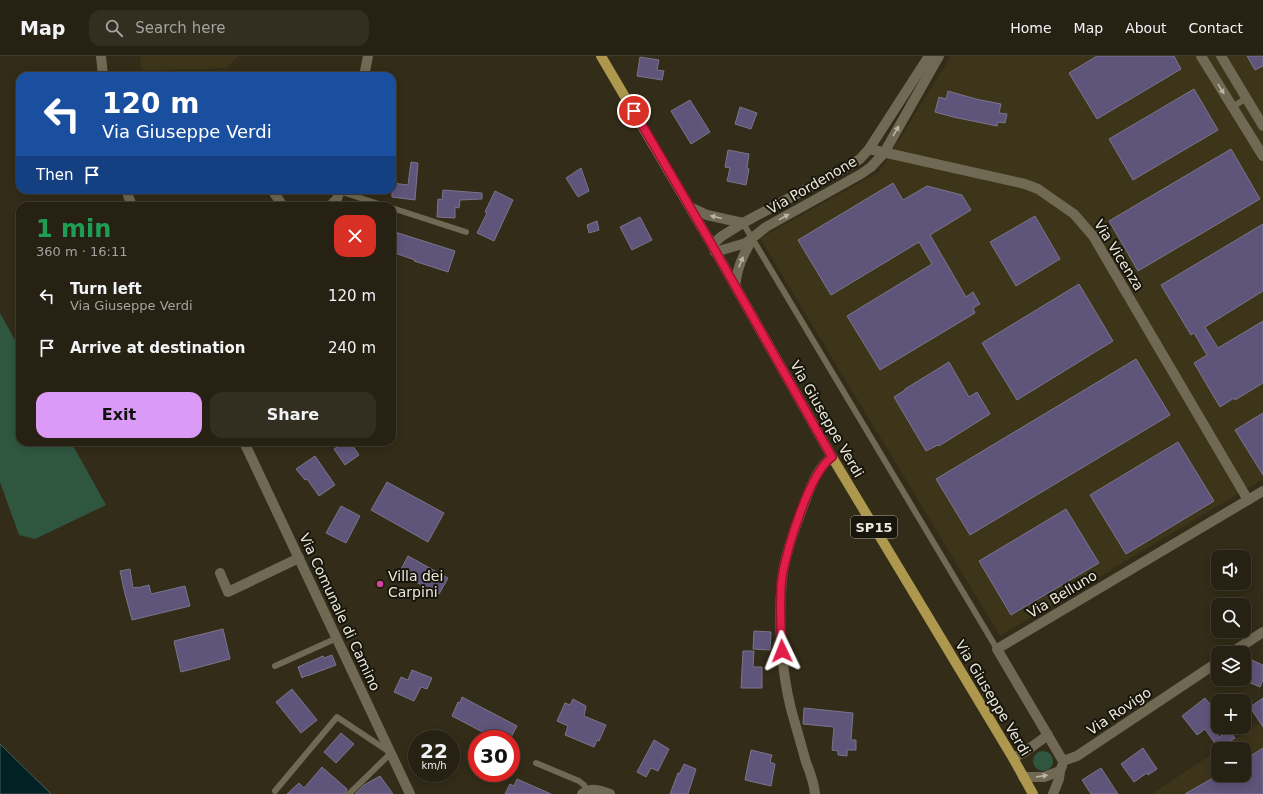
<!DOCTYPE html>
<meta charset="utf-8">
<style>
body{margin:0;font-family:"DejaVu Sans",sans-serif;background:#322e20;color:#f1f3f6;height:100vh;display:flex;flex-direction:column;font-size:15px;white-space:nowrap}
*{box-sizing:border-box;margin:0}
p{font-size:13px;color:#a4a39f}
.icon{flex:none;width:22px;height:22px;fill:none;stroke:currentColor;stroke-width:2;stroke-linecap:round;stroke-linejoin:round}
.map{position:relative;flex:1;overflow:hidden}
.drawer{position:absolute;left:16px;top:146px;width:380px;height:244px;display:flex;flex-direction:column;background:#262112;border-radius:12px;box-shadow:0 2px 10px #0003,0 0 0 1px #423e32}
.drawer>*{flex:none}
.guide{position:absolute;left:16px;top:16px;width:380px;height:122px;border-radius:12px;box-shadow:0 2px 10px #0003,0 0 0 1px #423e32;background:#1a4fa0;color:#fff;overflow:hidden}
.controls{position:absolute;left:1211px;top:494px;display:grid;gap:8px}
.controls a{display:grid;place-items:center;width:40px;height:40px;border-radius:8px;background:#262112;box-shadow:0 2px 10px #0003,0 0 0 1px #423e32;font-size:20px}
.speed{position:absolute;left:408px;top:674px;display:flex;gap:8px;font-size:20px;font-weight:700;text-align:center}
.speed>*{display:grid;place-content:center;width:52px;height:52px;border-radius:50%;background:#262112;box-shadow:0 2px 10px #0003,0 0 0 1px #423e32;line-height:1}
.speed small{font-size:10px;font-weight:400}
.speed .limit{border:6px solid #d22;background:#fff;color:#111}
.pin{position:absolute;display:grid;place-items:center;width:34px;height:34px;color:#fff;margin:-17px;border:2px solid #fff;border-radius:50%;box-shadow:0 1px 4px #0007}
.me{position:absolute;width:44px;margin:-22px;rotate:358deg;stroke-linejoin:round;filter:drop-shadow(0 0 3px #0008)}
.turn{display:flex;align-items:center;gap:14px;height:84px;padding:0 20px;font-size:18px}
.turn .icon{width:52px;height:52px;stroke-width:2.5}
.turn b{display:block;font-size:28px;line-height:34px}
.then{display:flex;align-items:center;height:38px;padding:0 20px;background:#0003;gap:8px;font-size:15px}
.round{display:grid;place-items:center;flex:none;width:42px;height:42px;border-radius:12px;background:#322e20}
.summary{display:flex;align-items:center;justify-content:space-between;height:68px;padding:0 20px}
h1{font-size:24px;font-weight:600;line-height:30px;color:#1e9e55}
.cta{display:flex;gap:8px;margin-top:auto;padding:8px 20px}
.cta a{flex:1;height:46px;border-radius:12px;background:#da9af6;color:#111;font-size:16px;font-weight:600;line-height:46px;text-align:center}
.cta a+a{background:#322e20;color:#f1f3f6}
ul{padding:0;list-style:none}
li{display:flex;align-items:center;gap:12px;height:52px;padding:0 20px}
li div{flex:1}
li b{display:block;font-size:15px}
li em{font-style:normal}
header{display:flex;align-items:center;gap:24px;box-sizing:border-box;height:56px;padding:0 20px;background:#262112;border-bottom:1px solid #423e32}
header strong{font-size:19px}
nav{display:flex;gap:22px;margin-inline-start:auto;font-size:14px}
.search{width:280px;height:36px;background:#322e20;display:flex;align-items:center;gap:10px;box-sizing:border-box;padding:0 14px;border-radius:12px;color:#a4a39f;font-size:15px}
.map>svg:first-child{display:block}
.built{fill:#3d351a}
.green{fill:#2f5740}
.water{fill:#012124;stroke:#485d5b}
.building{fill:#5f547a;stroke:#7b758b}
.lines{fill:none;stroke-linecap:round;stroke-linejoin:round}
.service{stroke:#706953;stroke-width:6}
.minor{stroke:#706953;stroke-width:10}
.tertiary{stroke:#706953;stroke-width:10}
.primary{stroke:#ae984d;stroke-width:10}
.oneway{fill:#bab5a5}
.route-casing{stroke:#92132f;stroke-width:10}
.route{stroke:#e11d48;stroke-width:7}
.hotel-dot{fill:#d1479c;stroke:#18150c;stroke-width:1.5}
.labels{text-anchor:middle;stroke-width:4;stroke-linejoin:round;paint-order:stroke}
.shield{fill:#18150c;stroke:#aca99d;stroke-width:1}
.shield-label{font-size:13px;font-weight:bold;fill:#ece8db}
.street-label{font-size:14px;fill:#ece8db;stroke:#18150c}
.poi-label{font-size:14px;fill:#ece8db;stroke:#18150c;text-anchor:start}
</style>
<header>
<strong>Map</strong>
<div class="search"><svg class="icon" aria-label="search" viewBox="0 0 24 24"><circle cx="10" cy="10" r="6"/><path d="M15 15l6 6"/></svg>Search here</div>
<nav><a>Home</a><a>Map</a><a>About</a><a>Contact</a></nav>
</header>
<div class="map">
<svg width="1263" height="738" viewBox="0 0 1263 738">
<rect width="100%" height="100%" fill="#322c18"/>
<g class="built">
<path d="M140 0H238L227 12 142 15Z"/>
<path d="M951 0H1263V423L1000 580 760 182 879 116Z"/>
<path d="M1263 665V738H1152L1218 694V719H1244V693H1220Z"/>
</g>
<g class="green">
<path d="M0 257 20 293V386H71L106 449 35 483 19 479 0 426Z"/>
<circle cx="1043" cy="705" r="10"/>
</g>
<path class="water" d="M0 688 51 738H0Z"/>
<g class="building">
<path d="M1097 0H1174L1181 13 1097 63 1069 17Z"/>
<path d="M1247 0H1263V10L1255 14Z"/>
<path d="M640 1 659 4 657 14 664 15 662 24 637 20Z"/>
<path d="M1194 33 1218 74 1133 124 1109 83Z"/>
<path d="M948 35 976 43 1001 48 999 57 1007 58 1005 67 998 66 997 70 953 61 935 56 939 41 946 43Z"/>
<path d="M690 44 710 76 691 88 671 55Z"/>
<path d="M740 51 757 57 751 73 735 68Z"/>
<path d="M1231 93 1260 143 1138 215 1109 165Z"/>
<path d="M728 94 749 98 747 112 749 113 746 129 727 125 730 112 725 111Z"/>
<path d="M411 106 418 107 415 144 392 141V127L408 129Z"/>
<path d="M581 112 589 135 578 141 566 122Z"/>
<path d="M893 127 903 144 927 130 962 139 971 154 930 179 966 241 973 236 980 248 973 252 975 257 880 314 847 260 932 208 919 186 831 239 798 184Z"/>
<path d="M443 134 482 137V143L460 144 459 152 455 151V162L437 161 438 143 442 144Z"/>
<path d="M495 135 513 144 494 185 477 177 487 157 485 156Z"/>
<path d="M1035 160 1060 203 1016 230 990 186Z"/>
<path d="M640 161 652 184 632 194 620 171Z"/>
<path d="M597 165 599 174 589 177 587 169Z"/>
<path d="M1263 168V235L1205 271 1218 292 1263 265V327L1235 344 1234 342 1220 351 1194 307 1207 299 1194 277 1191 279 1161 229Z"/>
<path d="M392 175 455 195 448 216 414 205 415 204 392 196Z"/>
<path d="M1079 228 1113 285 1017 344 982 287Z"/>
<path d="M1136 303 1170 359 970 479 936 423Z"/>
<path d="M949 306 969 341 977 336 990 358 939 390 938 389 926 395 894 341 905 334V333Z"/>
<path d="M1263 357V419L1235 374Z"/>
<path d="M345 386H350L359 399 345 409 334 393Z"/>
<path d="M1178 386 1214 445 1126 498 1090 439Z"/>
<path d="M315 400 335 429 319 440 307 423 305 424 296 413Z"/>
<path d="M387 426 444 457 428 486 371 454Z"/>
<path d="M341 450 360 460 346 487 326 477Z"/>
<path d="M1066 453 1099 507 1011 559 979 505Z"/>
<path d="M408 500 448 522 439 538 399 517Z"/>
<path d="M130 513 133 532 137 531V532L149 529 151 538 185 530 190 550 132 564 124 534 120 515Z"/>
<path d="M223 573 230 603 181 616 174 585Z"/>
<path d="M754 575 771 576 770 594 753 593Z"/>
<path d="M743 595H754L753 611H762V632H741Z"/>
<path d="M332 599 336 609 307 620V619L302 622 298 611 323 600 324 602Z"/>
<path d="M1247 602 1263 609V624L1260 631 1244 624V608Z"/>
<path d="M412 614 432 622 427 633 421 631 414 645 394 636 401 621 408 624Z"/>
<path d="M292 633 317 664 301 677 276 646Z"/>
<path d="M462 641 517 670 510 683H496L452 660 458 646 460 647Z"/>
<path d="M1205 642 1218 658V682L1229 674 1235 682 1219 693 1205 673 1197 679 1182 660Z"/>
<path d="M1263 642V671L1250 651Z"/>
<path d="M573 643 586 650 584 660 606 669 599 685 597 684 594 691 565 679 568 670 557 665 565 647 570 649Z"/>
<path d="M804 652 853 657 851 684H856V694H847V700L838 699V695L832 694 834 671 803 668Z"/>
<path d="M341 677 354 688 336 707 324 696Z"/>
<path d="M654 684 669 693 658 715 651 712 646 721 637 716Z"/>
<path d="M1143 692 1157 713 1148 719 1147 717 1134 726 1121 708Z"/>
<path d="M1263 692V738H1185L1218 719H1244V704Z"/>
<path d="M751 694 772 699 770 706 775 708 771 730 745 724Z"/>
<path d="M684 708 696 713 688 738H670L678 717H680Z"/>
<path d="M322 711 347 733 345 738H287L299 727 304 732Z"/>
<path d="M1101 712 1118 738H1091L1082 724Z"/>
<path d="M380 720 393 738H355L364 729Z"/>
<path d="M517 723 551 738H505L510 728 514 730Z"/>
</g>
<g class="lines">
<g class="service">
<path d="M1233 51 1246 42"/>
<path d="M339 135 385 150"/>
<path d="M392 152 466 176"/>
<path d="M743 167 997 593"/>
<path d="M275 610 337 582"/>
<path d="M536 707 579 725 584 729 587 734"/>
<path d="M275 735 337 661 391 697 349 738"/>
</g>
<g class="minor">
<path d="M1201 0 1263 100"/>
<path d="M1221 0 1263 70"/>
<path d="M364 20 368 0"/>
<path d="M869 93 1025 128 1038 133 1074 158 1093 180 1248 444"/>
<path d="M272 134 283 150"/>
<path d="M330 150 337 143 340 134"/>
<path d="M690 151 707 159 743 167"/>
<path d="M712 189 722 180 743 167 847 111 860 103 869 93 929 0"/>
<path d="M715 196 746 187 766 171 861 118 871 111 884 97 939 0"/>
<path d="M735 230C738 209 742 202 752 183"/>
<path d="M220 517 228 536 299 502"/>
<path d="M1231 597 1263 576"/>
<path d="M1013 702 1026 695 1048 679"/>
<path d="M1063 705 997 593 1263 435"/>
<path d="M1063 705 1077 700 1218 606"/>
<path d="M1023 721H1044L1060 715"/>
<path d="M582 738C591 731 600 734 610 738"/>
<path d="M815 738C814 727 810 716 806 706 801 688 796 671 791 653 781 613 778 564 782 523 785 499 794 475 802 453 809 436 816 412 832 401"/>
<path d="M1053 738 1059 723 1060 715 1062 710"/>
</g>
<g class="tertiary">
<path d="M101 0 103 20"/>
<path d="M126 134 132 150"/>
<path d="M244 386 410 738"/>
</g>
<path class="primary" d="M601 0 712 189 832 401 1013 702 1033 738"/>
</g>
<defs><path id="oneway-solid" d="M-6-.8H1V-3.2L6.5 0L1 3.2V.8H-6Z"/></defs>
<g class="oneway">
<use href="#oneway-solid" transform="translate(1221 33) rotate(58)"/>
<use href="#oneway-solid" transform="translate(896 75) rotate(-60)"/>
<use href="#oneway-solid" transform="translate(716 161) rotate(-166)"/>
<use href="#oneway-solid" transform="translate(784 161) rotate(-29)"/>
<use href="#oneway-solid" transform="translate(741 206) rotate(-68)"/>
<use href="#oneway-solid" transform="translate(1042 720) rotate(-9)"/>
</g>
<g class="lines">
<defs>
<path id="route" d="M634 55 712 189 832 401C809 417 787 493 782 521 779 545 781 571 782 595"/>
</defs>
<use href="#route" class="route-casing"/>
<use href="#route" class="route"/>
</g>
<circle class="hotel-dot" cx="380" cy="528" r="4"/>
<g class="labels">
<rect class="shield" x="851" y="460" width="46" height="22" rx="3"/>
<g class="shield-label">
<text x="874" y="476">SP15</text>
</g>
<g class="street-label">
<text transform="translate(812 129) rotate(-30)" y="5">Via Pordenone</text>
<text transform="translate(1119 199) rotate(58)" y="5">Via Vicenza</text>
<text transform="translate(827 363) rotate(60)" y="5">Via Giuseppe Verdi</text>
<text transform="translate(1062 538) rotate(-31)" y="5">Via Belluno</text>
<text transform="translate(340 556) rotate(65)" y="5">Via Comunale di Camino</text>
<text transform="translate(993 642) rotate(59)" y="5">Via Giuseppe Verdi</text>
<text transform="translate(1119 655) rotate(-34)" y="5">Via Rovigo</text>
</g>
<g class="poi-label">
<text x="388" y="525">Villa dei<tspan x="388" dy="16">Carpini</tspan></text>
</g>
</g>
</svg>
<div class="controls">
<a><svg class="icon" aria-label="sound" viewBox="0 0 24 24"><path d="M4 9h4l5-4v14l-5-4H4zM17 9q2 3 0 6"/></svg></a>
<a><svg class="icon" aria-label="search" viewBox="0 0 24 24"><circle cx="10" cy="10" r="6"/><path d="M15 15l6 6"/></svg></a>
<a><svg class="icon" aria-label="layers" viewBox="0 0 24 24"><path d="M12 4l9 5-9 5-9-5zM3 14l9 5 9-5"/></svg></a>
<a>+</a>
<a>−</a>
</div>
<div class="speed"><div>22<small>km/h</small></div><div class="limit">30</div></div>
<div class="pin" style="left:634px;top:55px;background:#d93025"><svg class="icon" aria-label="arrive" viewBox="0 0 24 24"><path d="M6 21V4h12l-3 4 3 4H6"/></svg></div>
<svg class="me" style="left:782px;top:595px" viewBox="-20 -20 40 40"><path d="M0-17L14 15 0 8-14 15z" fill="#e11d48" stroke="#fff" stroke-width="4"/></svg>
<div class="guide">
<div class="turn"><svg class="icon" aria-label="left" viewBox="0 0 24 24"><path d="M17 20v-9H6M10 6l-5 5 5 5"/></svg><div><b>120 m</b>Via Giuseppe Verdi</div></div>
<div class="then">Then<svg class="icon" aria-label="arrive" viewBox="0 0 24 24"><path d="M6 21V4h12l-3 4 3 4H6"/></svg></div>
</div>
<section class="drawer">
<div class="summary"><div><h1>1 min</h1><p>360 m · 16:11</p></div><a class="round" style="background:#d93025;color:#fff"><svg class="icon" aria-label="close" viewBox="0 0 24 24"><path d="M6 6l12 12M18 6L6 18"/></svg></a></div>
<ul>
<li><svg class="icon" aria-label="left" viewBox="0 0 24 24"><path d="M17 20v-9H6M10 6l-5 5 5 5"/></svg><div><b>Turn left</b><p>Via Giuseppe Verdi</p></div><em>120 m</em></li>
<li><svg class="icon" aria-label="arrive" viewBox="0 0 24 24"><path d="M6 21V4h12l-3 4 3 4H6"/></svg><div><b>Arrive at destination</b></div><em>240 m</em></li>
</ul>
<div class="cta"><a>Exit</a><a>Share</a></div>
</section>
</div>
